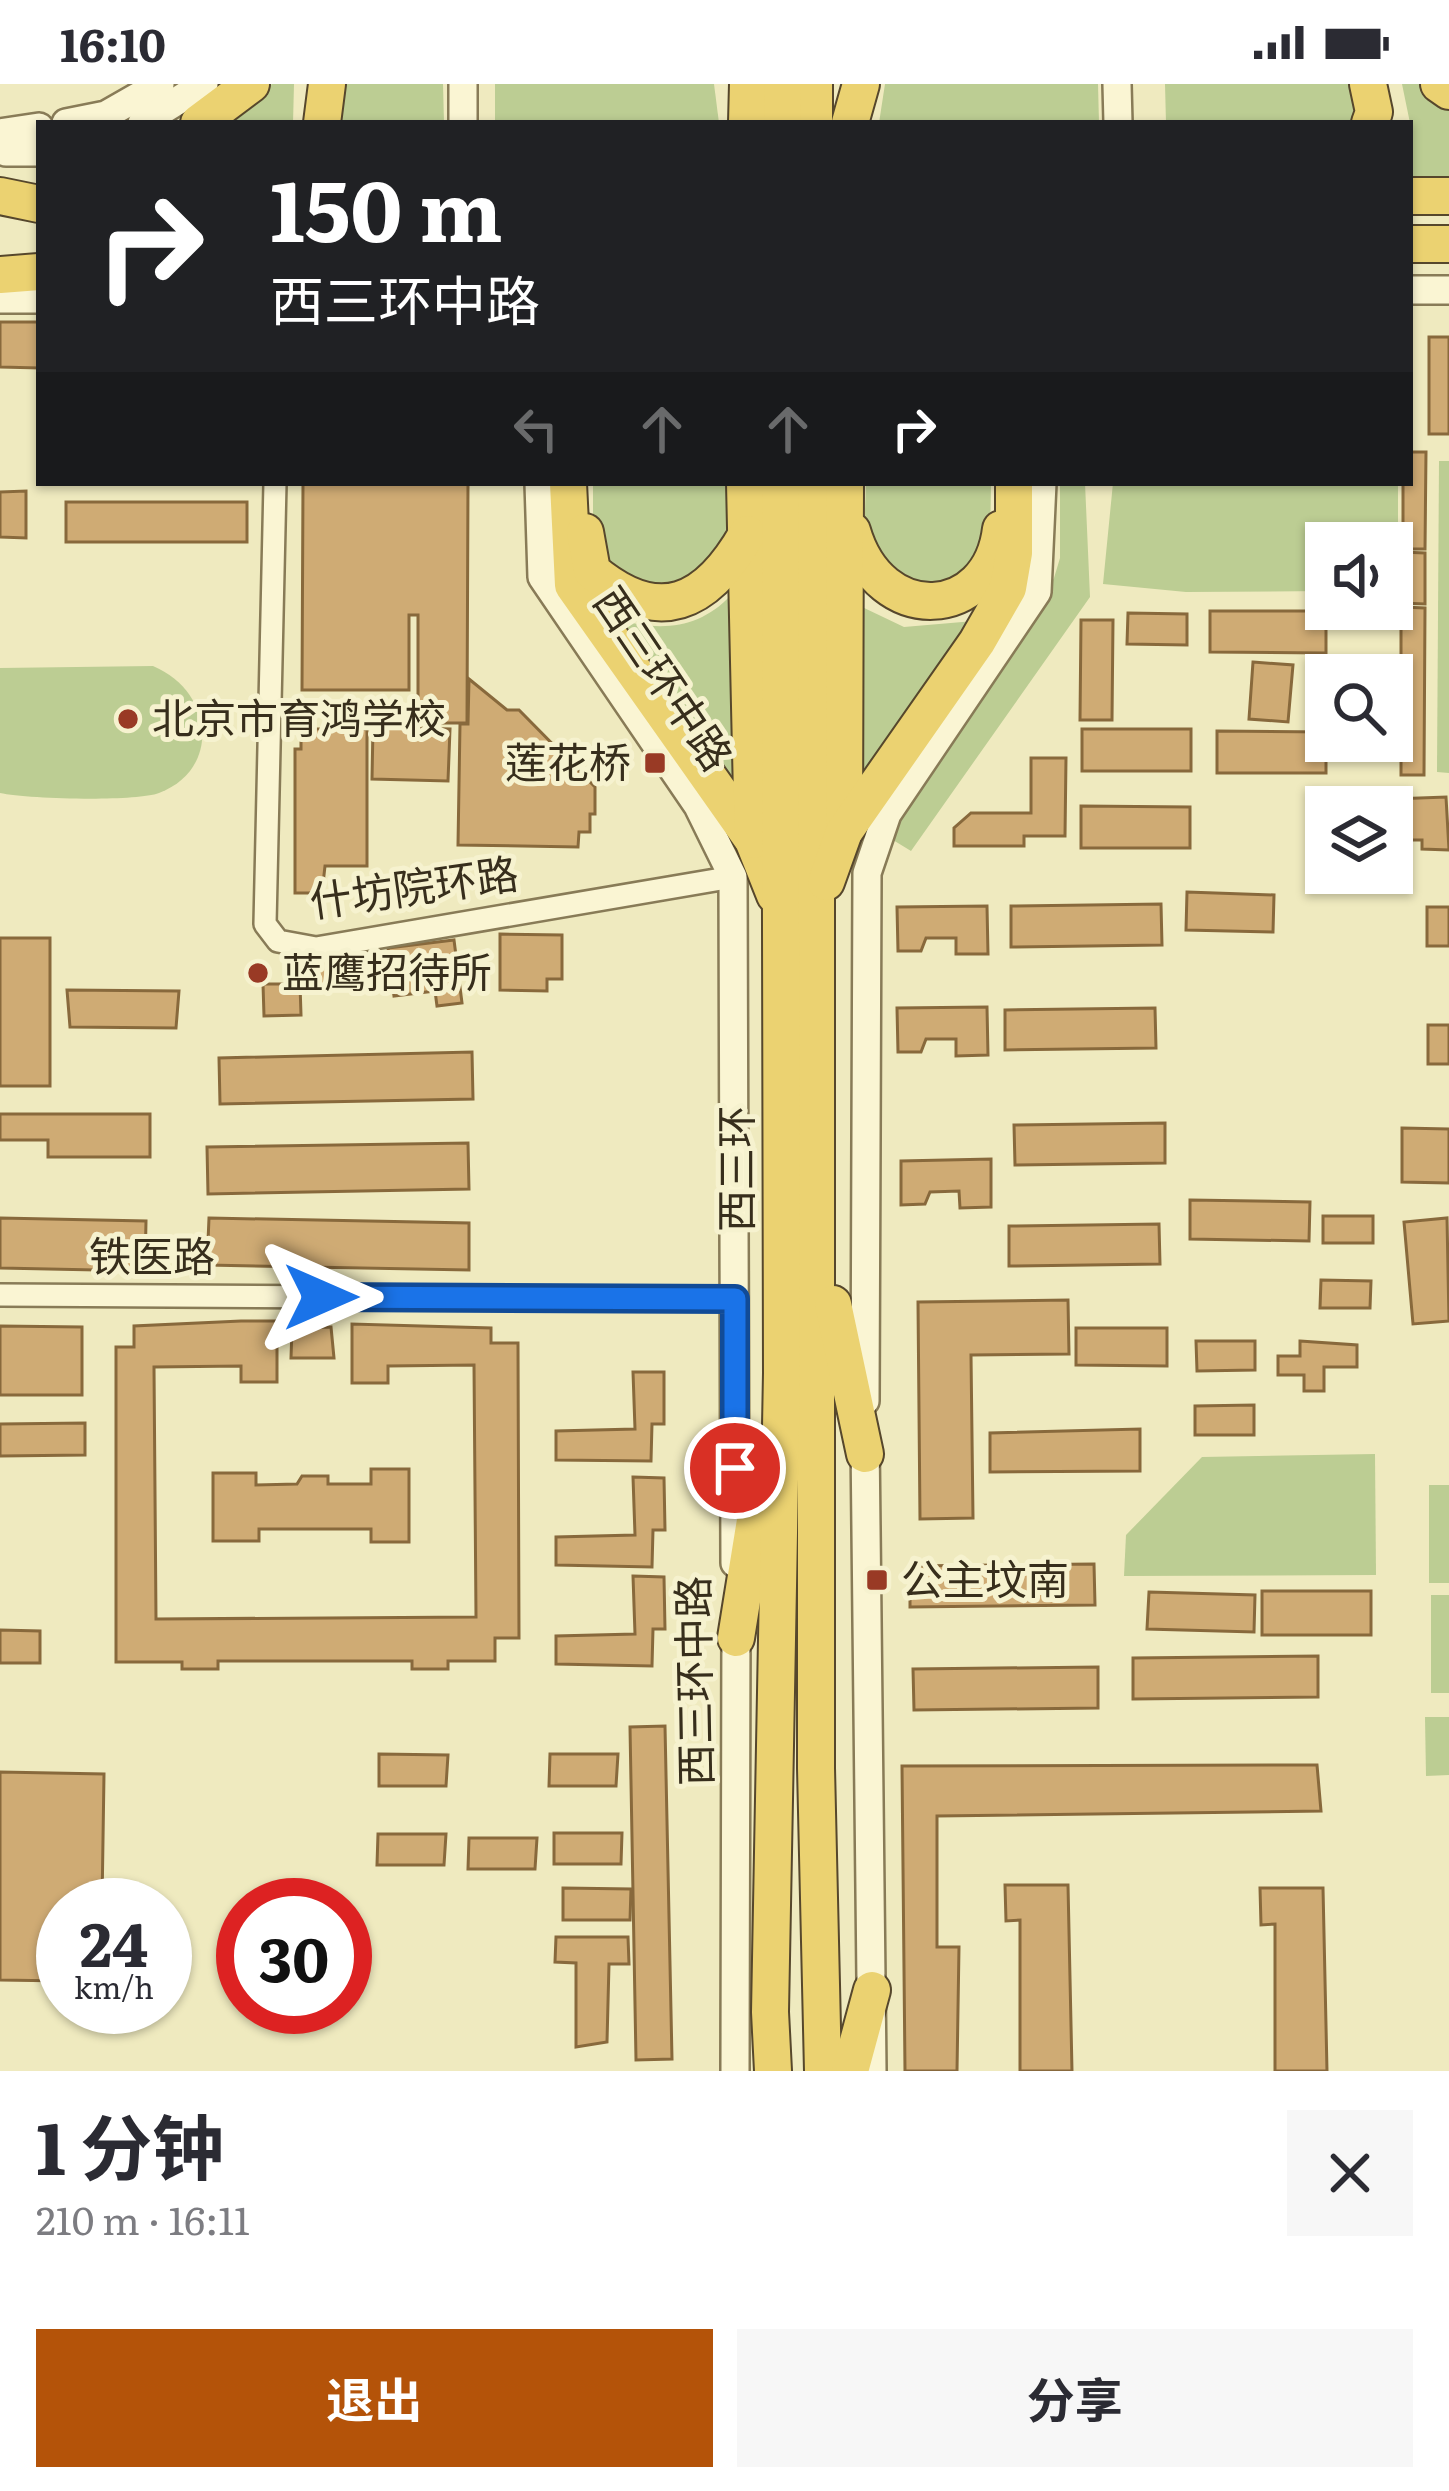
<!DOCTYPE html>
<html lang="zh">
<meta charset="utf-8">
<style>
body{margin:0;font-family:Literata,"Noto Sans SC",serif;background:#f7f7f7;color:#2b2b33;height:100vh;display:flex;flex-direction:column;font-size:45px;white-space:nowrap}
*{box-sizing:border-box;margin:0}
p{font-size:39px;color:#7c7c81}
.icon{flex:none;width:66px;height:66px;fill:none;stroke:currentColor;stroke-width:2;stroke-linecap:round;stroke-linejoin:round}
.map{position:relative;height:1987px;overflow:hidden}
.side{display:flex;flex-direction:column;background:#fff;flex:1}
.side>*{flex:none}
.guide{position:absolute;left:36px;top:36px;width:1377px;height:366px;border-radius:0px;box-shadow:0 3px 9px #0004;background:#202124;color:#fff;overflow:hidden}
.controls{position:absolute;left:1305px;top:438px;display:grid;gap:24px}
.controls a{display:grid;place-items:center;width:108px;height:108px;border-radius:0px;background:#fff;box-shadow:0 3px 9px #0004;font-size:60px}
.speed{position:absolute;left:36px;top:1794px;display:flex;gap:24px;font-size:60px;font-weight:700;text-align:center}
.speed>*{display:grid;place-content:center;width:156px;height:156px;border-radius:50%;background:#fff;box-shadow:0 3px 9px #0004;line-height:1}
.speed small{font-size:30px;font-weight:400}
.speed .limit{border:18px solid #d22;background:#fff;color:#111}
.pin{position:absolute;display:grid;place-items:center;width:102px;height:102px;color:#fff;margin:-51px;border:6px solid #fff;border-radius:50%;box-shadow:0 3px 12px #0007}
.me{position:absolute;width:132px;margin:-66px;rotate:90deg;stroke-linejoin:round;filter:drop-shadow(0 0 9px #0008)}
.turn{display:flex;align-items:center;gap:42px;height:252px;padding:0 36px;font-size:54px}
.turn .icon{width:156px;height:156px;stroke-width:2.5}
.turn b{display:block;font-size:84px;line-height:102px}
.lanes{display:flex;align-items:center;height:114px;padding:0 36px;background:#0003;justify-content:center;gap:60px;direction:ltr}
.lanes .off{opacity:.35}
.round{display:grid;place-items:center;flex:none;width:126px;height:126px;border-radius:0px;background:#f7f7f7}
.overview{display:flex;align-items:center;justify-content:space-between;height:204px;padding:0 36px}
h1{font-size:72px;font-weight:700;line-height:90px}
.primary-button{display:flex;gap:24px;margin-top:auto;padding:24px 36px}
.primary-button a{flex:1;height:138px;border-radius:0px;background:#b45309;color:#fff;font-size:48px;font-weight:700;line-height:138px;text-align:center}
.primary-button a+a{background:#f7f7f7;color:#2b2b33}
.status{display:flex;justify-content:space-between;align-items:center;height:84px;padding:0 60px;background:#fff;direction:ltr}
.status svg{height:33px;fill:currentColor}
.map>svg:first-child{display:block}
.green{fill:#bccd93}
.building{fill:#cfab74;stroke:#88693c;stroke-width:3}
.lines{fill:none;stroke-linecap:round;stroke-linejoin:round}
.minor-casing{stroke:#887b57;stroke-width:26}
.tertiary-casing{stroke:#887b57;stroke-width:32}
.trunk-casing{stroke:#56472c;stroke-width:40}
.minor{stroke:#faf5d3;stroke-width:21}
.tertiary{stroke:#faf5d3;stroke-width:27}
.trunk{stroke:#ebd271;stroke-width:36}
.route-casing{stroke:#114b97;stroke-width:30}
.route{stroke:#1a73e8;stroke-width:21}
.poi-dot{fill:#993a25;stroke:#f6f2cf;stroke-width:4.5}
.labels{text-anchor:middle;stroke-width:10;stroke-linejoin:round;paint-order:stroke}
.street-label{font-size:42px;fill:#372e1c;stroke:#f6f2cf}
.poi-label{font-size:42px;fill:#372e1c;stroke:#f6f2cf;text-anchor:start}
</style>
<div class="status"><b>16:10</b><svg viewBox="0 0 49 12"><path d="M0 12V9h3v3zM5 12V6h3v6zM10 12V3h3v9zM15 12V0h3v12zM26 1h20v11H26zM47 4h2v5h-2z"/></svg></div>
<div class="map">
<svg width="1449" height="1987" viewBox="0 0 1449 1987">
<rect width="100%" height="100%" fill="#efeabf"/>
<g class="green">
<path d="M272 0H294L293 39H218Z"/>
<path d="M338 0H443L444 39H335Z"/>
<path d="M495 0H714L719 39H495Z"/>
<path d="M885 0H1098L1099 39H879Z"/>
<path d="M1165 0H1351L1364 39H1166Z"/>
<path d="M1402 0H1424L1449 17V98H1410V39Z"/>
<path d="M1439 377H1449V689L1437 688Z"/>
<path d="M593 399H729C729 472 718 487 649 508L593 467Z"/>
<path d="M866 399H991L990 463 951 500 902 504 864 453Z"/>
<path d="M1060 399H1085L1090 513 911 767 893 756V741L1054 494 1060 474Z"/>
<path d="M1113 399H1398V518L1392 516V459H1326V507L1186 508 1103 500Z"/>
<path d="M731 511 736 707 611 533C655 548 698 547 731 511Z"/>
<path d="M860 522 904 543 974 537 860 704Z"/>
<path d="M153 582C213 607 222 685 159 709 135 718 27 715 0 709V584Z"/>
<path d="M1375 1370 1376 1491 1124 1492 1126 1451 1202 1373Z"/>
<rect x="1429" y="1401" width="20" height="98"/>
<rect x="1431" y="1511" width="18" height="98"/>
<path d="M1425 1633H1449V1691L1426 1692Z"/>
</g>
<g class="building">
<path d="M0 238H39V284L0 283Z"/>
<rect x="1429" y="253" width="20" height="97"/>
<path d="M1410 368H1426L1425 465H1403V399H1410Z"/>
<path d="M303 399H468L467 639H418V531H409V606H302Z"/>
<path d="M26 407V454L0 453V408Z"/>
<rect x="66" y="418" width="181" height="40"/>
<path d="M1401 468 1425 469V520L1401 519Z"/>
<path d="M1401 523 1425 524 1424 691H1401Z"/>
<path d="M1210 527H1326V569L1210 568Z"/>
<path d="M1128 529 1187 530V561L1127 560Z"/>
<path d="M1081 536H1113L1112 636H1080Z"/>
<path d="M1253 578 1293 581 1288 638 1249 635Z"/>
<path d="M469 595 507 626H519L595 703V730H590V748H579L578 763 458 761 460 640H468Z"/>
<path d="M373 643 450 645 448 697 372 695Z"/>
<path d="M301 645H367V782H325L322 809H295V665H301Z"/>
<rect x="1082" y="645" width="109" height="42"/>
<path d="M1217 647 1326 648V689H1217Z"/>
<path d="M1031 674H1066L1065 752H1024V762H954V744L971 729H1031Z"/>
<path d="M1446 713 1449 766 1422 765V756H1392L1393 715Z"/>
<path d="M1081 722 1190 723V764H1081Z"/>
<path d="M1187 808 1274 811 1273 848 1186 846Z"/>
<path d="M1161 820 1162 861 1011 863V822Z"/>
<path d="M987 822 988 870H956V854H926L921 867H898L897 823Z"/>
<rect x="1427" y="823" width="22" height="39"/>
<path d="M500 850 562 851V895H547V907L500 906Z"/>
<rect x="0" y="854" width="50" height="148"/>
<path d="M454 856 462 919 437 922 435 907 394 912 388 864Z"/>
<path d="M375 873V901L302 903 301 875Z"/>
<path d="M263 900H300L301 931 264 932Z"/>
<path d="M67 906 179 907 176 944 70 943Z"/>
<path d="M987 923 988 971 956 972V955H926L921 968H898L897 924Z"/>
<path d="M1155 924 1156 964 1005 966V926Z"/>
<rect x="1428" y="941" width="21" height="39"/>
<path d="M472 968 473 1015 220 1020 219 974Z"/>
<path d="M0 1030H150V1073H48V1056H0Z"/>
<path d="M1165 1039V1079L1015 1081 1014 1041Z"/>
<path d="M1402 1044 1449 1045V1099L1402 1098Z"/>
<path d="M468 1059 469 1105 208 1110 207 1063Z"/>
<path d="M991 1075V1123L960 1124 959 1107 930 1108 925 1120 901 1121V1077Z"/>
<path d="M1190 1116 1310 1118 1309 1157 1190 1155Z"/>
<rect x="1323" y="1132" width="50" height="27"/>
<path d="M0 1134 146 1137 145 1187 0 1184Z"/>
<path d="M209 1134 469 1139V1186L207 1181Z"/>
<path d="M1447 1134 1449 1237 1413 1240 1404 1138Z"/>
<path d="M1159 1140 1160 1180 1009 1182V1142Z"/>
<path d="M1321 1196 1371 1197 1370 1224H1320Z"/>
<path d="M1068 1216 1069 1270 971 1271 973 1434 920 1435 918 1218Z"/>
<path d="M241 1237H277V1298H241V1282L154 1283 156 1535 476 1533 474 1281 388 1282V1299H352V1240L491 1244V1259H518L519 1554H495V1577H448V1585H412V1577H218V1585H182V1578H116V1263H134V1242Z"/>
<path d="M0 1242 82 1243V1311H0Z"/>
<path d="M331 1243 334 1274H291L292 1244Z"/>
<path d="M1076 1244H1167V1282L1076 1281Z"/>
<path d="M1196 1257H1255V1286L1197 1287Z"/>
<path d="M1300 1257 1357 1261V1283H1324V1307H1304V1291H1278V1272H1300Z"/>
<path d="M633 1288H664V1340H652L651 1377 556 1376V1347L635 1345Z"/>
<path d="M1254 1321V1351H1195V1322Z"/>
<path d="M85 1339V1371L0 1372V1340Z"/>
<path d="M1140 1345V1387L990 1388V1349Z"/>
<path d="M371 1385H409V1458H371V1445H259V1457H213V1389H256V1401L297 1400 302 1392H328V1400H371Z"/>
<path d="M633 1393 664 1394 665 1446H653L652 1483 556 1481V1453L635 1451Z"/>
<path d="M1094 1480 1095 1521 910 1523V1482Z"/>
<path d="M633 1492 664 1493 665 1545H653L652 1582 556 1580V1552L635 1550Z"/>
<rect x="1262" y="1507" width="109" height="44"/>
<path d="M1149 1508 1255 1511 1254 1548 1147 1545Z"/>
<path d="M0 1546 40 1547V1579H0Z"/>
<path d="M1318 1572V1613L1133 1615V1574Z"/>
<path d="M1098 1583V1624L914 1626 913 1585Z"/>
<path d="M665 1642 672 1975 636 1976 630 1643Z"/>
<path d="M379 1670 448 1671 446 1702H379Z"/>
<path d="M550 1670H618L616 1702H549Z"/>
<path d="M1317 1681 1321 1727 937 1732V1863H959L957 1987H905L902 1682Z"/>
<path d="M0 1688 104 1690 102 1821H63V1897L0 1896Z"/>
<path d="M554 1749H622L621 1780H554Z"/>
<path d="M378 1750H446L444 1781H377Z"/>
<path d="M469 1754H537L535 1785H468Z"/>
<path d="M1005 1801H1068L1072 1987H1020V1836L1006 1837Z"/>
<path d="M563 1804 631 1805 630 1836H563Z"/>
<path d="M1260 1804H1323L1327 1987H1275V1840L1261 1841Z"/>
<path d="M556 1853H628L629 1880H609L607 1958 576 1963V1879L555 1878Z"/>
</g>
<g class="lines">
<defs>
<g id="minor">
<path d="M275 399 265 840 278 857 316 864 733 793"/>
<path d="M0 1211 735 1215"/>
</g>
<g id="tertiary">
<path d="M463 0V39"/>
<path d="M1117 0 1118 39"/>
<path d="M66 39 106 31 160 0"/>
<path d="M142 39 204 0"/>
<path d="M0 49 39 43"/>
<path d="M6 68H39"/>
<path d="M1410 206H1449"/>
<path d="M0 215H39"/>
<path d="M539 399 542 493 698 722 733 793 735 1479"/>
<path d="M865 1317 867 789 887 730 1037 508 1042 399"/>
<path d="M865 1355 872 1987"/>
<path d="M735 1987 736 1535"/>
</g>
<g id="trunk">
<path d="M814 0V39"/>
<path d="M1368 0 1374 28 1370 39"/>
<path d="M1439 0 1449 7"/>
<path d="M199 39 251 0"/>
<path d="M322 39 327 0"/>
<path d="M747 39 748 0"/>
<path d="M782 39 783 0"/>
<path d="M850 39 861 0"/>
<path d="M0 112 39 120"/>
<path d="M1410 112H1449"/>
<path d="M1410 160H1449"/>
<path d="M0 191 39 188"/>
<path d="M568 399 573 501 753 756 775 811"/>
<path d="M745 399 753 756"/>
<path d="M816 399V1684L823 1987"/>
<path d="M852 447C880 544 990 537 1001 445"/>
<path d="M585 448 592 487C659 543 707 520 747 450"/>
<path d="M844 748 845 399"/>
<path d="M826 798 844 748 977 558 1008 504 1014 469V399"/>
<path d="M833 1220 865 1370"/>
<path d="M736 1554 762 1393"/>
<path d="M773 1987 770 1928 782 1289 780 399"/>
<path d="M850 1987 872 1906"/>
</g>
</defs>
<use href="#minor" class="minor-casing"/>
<use href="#tertiary" class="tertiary-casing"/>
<use href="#trunk" class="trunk-casing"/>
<use href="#minor" class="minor"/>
<use href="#tertiary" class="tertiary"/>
<use href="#trunk" class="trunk"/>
</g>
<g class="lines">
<defs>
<path id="route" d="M321 1213 735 1215V1384"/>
</defs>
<use href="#route" class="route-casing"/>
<use href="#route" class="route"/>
</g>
<g class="poi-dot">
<circle cx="128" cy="635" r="12"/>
<rect x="643" y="667" width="24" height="24" rx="6"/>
<circle cx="258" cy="889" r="12"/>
<rect x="865" y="1484" width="24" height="24" rx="6"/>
</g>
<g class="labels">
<g class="street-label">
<text transform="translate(663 595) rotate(56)" y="15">西三环中路</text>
<text transform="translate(414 804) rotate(-8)" y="15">什坊院环路</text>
<text transform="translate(737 1085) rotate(-90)" y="15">西三环</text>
<text x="152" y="1188">铁医路</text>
<text transform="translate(695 1597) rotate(-91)" y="15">西三环中路</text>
</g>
<g class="poi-label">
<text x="152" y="650">北京市育鸿学校</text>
<text x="631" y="694" text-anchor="end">莲花桥</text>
<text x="282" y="904">蓝鹰招待所</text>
<text x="901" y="1511">公主坟南</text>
</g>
</g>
</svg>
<div class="controls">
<a><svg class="icon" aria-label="sound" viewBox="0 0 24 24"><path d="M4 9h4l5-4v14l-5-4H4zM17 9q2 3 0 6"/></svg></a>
<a><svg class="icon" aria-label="search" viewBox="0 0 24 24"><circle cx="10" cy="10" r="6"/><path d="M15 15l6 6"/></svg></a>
<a><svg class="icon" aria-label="layers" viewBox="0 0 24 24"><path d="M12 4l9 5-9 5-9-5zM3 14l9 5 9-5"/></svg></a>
</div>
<div class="speed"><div>24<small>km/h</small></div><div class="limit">30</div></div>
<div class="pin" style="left:735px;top:1384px;background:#d93025"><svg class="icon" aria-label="arrive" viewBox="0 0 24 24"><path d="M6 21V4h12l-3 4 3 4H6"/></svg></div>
<svg class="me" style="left:321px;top:1213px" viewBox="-20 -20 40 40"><path d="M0-17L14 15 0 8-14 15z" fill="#1a73e8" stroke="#fff" stroke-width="4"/></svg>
<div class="guide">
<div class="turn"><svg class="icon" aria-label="right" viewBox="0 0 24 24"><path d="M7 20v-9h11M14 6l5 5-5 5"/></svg><div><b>150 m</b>西三环中路</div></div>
<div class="lanes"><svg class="icon off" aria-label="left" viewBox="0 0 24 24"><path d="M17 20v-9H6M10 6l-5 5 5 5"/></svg><svg class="icon off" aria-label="ahead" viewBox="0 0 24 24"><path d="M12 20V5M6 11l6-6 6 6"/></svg><svg class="icon off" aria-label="ahead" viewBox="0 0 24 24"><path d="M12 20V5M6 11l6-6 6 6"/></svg><svg class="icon" aria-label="right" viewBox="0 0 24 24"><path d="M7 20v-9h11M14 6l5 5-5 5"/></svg></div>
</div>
</div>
<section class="side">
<div class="overview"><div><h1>1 分钟</h1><p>210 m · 16:11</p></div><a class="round"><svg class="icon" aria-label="close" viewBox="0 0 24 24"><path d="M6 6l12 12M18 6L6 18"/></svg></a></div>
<div class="primary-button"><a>退出</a><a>分享</a></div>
</section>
